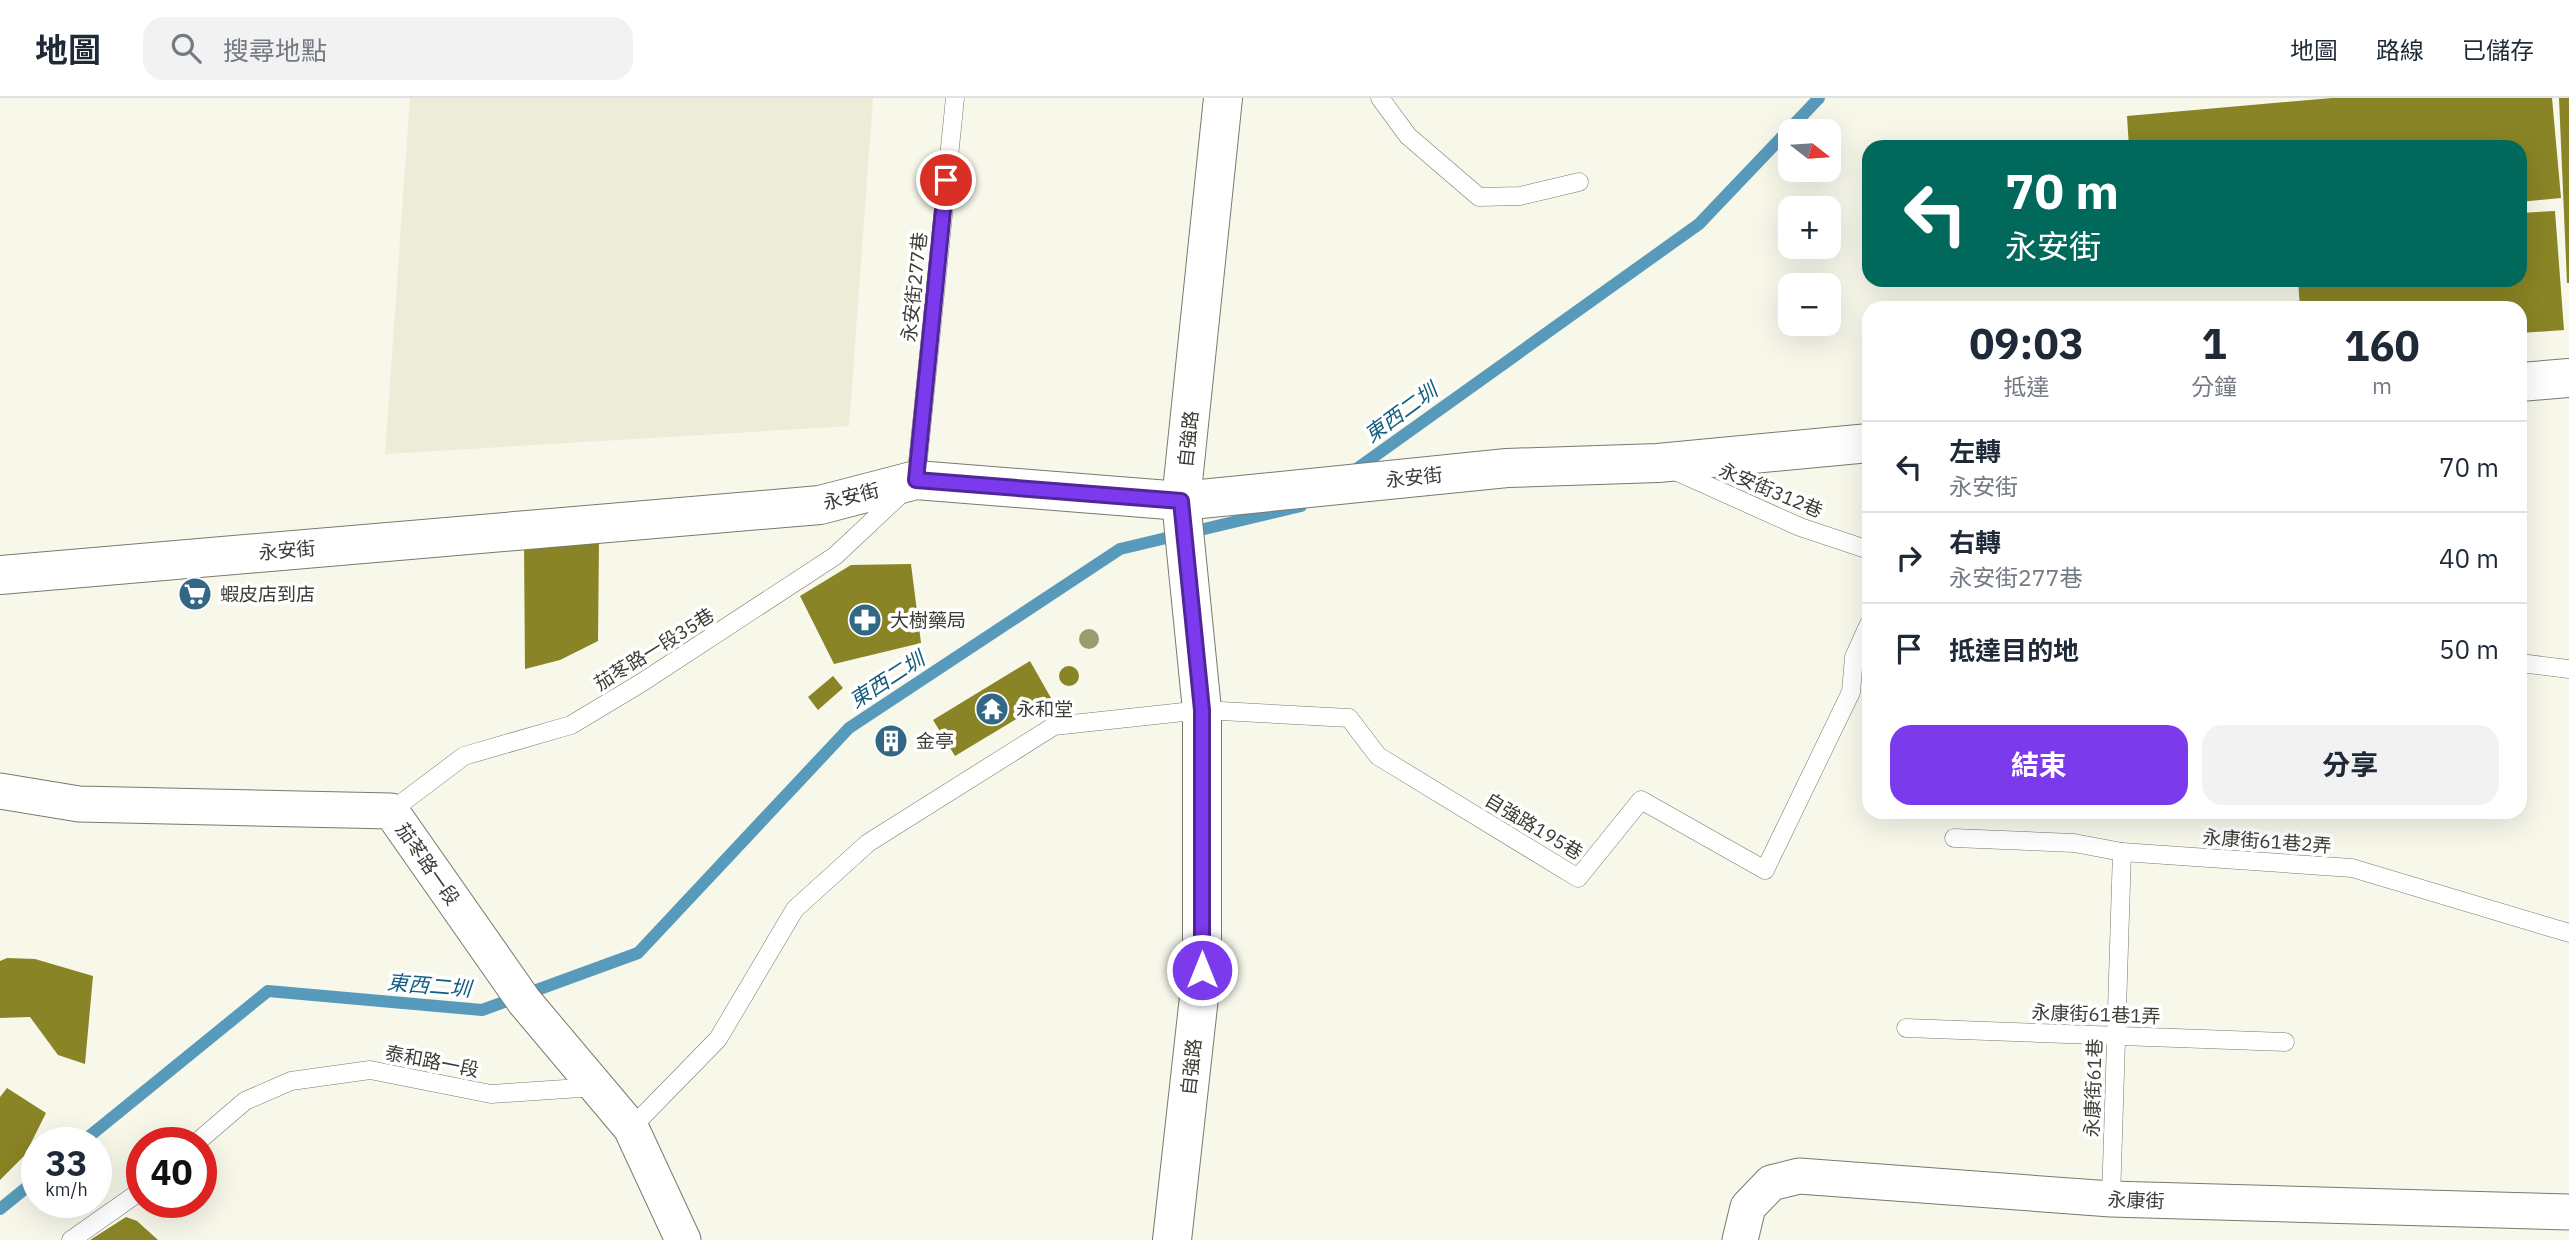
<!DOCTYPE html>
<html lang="zh-TW">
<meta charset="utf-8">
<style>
body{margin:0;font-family:"IBM Plex Sans","Noto Sans TC",sans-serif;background:#f2f2f3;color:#1f2937;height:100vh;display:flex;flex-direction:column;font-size:26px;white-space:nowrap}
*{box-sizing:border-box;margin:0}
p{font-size:23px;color:#747a83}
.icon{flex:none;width:38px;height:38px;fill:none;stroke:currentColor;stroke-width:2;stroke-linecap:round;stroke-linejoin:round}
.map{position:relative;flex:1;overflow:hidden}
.panel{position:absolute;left:1862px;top:203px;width:665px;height:518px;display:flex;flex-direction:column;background:#fff;border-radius:21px;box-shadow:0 7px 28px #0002}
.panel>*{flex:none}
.guide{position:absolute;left:1862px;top:42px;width:665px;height:147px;border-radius:21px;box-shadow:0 7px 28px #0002;background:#00695c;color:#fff;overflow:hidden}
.needle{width:46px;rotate:107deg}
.buttons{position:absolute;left:1778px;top:21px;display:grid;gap:14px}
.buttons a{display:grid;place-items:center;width:63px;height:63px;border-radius:14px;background:#fff;box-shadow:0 7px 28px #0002;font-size:35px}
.speed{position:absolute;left:21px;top:1029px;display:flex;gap:14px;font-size:35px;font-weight:700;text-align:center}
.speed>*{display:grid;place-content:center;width:91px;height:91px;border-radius:50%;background:#fff;box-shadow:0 7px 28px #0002;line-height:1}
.speed small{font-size:18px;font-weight:400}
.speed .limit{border:10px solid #d22;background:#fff;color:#111}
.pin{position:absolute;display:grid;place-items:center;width:60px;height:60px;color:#fff;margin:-30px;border:4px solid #fff;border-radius:50%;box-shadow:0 2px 7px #0007}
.me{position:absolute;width:77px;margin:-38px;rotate:0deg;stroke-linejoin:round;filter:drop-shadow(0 0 5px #0008)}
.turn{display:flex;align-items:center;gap:24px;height:147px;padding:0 28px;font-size:32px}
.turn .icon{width:91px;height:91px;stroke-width:2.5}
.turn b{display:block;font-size:49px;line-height:60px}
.eta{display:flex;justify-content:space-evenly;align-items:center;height:119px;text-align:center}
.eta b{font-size:42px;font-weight:700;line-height:49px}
.primary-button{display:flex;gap:14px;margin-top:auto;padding:14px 28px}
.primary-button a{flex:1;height:80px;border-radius:21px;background:#7c3aed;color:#fff;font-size:28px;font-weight:700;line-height:80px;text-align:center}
.primary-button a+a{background:#f2f2f3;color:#1f2937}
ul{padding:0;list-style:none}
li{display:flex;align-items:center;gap:21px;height:91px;padding:0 28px;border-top:2px solid #e0e1e3}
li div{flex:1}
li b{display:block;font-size:26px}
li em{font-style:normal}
header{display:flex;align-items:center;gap:42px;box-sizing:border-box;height:98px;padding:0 35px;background:#fff;border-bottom:2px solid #e0e1e3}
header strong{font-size:33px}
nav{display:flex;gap:38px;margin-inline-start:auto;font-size:24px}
.search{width:490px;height:63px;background:#f2f2f3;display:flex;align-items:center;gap:18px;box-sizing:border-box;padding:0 24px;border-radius:21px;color:#747a83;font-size:26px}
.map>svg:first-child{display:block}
.built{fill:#ececd8}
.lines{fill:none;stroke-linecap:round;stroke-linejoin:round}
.stream{stroke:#589abb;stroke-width:12}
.building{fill:#898425}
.service-casing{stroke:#79796e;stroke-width:19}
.minor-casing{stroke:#79796e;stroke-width:37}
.tertiary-casing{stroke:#79796e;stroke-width:40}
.service{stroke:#fff;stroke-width:18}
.minor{stroke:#fff;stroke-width:35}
.tertiary{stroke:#fff;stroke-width:38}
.tree{fill:#9c9b6d}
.route-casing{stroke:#51269a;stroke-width:18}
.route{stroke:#7c3aed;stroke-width:12}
.labels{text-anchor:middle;stroke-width:7;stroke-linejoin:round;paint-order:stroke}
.street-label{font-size:19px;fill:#3c3c37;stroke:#fff}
.poi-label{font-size:19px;fill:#3c3c37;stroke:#fff;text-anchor:start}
.water-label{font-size:21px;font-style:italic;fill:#145d7e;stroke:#fff}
</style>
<header>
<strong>地圖</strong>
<div class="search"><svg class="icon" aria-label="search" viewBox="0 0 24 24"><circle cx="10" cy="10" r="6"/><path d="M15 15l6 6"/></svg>搜尋地點</div>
<nav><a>地圖</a><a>路線</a><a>已儲存</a></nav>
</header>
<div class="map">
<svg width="2569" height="1142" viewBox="0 0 2569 1142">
<rect width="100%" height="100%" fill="#f7f7ea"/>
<path class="built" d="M410 0H873L849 328 385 356Z"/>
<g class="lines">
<g class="stream">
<path d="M1351 375 1699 126 1819 0"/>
<path d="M81 1045 268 893 482 912 638 855 849 630 1120 451 1301 408"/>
<path d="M0 1111 37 1081"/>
</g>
</g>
<g class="building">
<path d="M2332 0H2552L2561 100 2520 104V49H2129L2127 18Z"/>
<path d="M2559 0H2569V185H2567Z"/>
<path d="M2555 113 2564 232 2520 235V210H2300L2298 182H2520V115Z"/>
<path d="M599 441 598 543 560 562 525 571 524 446Z"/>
<path d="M911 466 921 545 834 566 800 498 851 467Z"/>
<path d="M1030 563 1051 600 955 658 933 622Z"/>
<circle cx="1069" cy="578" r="10"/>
<path d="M833 578 843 590 818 612 808 599Z"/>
<circle cx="891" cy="644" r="11"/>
<path d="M7 860 35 861 93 878 85 966 58 957 30 919 0 920V863Z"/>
<path d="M7 990 46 1015 25 1057 0 1082V999Z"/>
<path d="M126 1119 137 1123 158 1142H90Z"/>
</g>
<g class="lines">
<defs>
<g id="service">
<path d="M1380 0 1408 38 1479 99 1520 98 1579 84"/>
<path d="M1671 371 1800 429 1869 452"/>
<path d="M2520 565 2569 571"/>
<path d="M391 713 464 658 571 627 641 585 835 458 916 382 955 0"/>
<path d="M1954 740 2074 745 2122 754 2352 770 2569 835"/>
<path d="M1906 930 2285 944"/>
<path d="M631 1030 718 941 795 811 868 745 1054 628 1202 612 1349 620 1378 658 1578 780 1641 702 1765 772 1851 594 1854 559 1869 526"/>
<path d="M196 1045 245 1003 291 983 370 972 491 996 595 989"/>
<path d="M2111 1101 2122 754"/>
<path d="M71 1142 142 1092"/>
</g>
<g id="minor">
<path d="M0 693 79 706 391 713 524 903 631 1030 683 1142"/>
<path d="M1740 1142 1748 1109 1771 1085 1799 1078 2111 1101 2569 1114"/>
</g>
<g id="tertiary">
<path d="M2520 284 2569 280"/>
<path d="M0 477 820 407 916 382 1181 403 1507 370 1658 365 1869 345"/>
<path d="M1172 1142 1202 872V612L1181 403 1223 0"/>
</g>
</defs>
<use href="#service" class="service-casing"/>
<use href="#minor" class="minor-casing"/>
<use href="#tertiary" class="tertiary-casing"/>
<use href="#service" class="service"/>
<use href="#minor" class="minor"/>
<use href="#tertiary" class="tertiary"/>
</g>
<circle class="tree" cx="1089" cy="541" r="10"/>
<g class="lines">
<defs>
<path id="route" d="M946 82 916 382 1181 403 1202 612V872"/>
</defs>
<use href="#route" class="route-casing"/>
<use href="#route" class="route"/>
</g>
<defs>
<symbol id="supermarket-disc" viewBox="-11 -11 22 22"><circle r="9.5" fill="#336884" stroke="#fff"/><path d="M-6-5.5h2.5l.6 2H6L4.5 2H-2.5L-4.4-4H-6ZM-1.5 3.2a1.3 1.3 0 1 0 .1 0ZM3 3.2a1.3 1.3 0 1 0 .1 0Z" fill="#fff"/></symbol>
<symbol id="pharmacy-disc" viewBox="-11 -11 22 22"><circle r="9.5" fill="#336884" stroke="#fff"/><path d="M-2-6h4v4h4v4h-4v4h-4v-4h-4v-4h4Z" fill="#fff"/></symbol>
<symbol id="temple-disc" viewBox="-11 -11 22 22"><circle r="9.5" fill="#336884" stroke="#fff"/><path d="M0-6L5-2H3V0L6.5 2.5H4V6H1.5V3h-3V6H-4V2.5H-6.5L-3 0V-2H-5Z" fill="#fff"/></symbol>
<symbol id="building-disc" viewBox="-11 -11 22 22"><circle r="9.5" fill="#336884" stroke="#fff"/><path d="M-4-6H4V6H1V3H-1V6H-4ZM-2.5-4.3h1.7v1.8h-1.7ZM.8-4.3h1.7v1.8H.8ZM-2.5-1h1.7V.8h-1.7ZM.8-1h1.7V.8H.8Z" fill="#fff"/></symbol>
</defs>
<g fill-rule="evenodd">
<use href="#supermarket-disc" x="176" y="477" width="38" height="38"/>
<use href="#pharmacy-disc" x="846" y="503" width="38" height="38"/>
<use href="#temple-disc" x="973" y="592" width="38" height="38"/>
<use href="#building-disc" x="872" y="624" width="38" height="38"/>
</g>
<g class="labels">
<g class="street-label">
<text transform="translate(914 189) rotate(-84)" y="7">永安街277巷</text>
<text transform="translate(1188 341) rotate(-84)" y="7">自強路</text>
<text transform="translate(1414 379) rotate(-6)" y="7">永安街</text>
<text transform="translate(1771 392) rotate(23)" y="7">永安街312巷</text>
<text transform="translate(851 398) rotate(-14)" y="7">永安街</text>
<text transform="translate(287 452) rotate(-5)" y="7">永安街</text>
<text transform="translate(654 551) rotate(-32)" y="7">茄苳路一段35巷</text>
<text transform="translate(1534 728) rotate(31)" y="7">自強路195巷</text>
<text transform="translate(2267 743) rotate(4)" y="7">永康街61巷2弄</text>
<text transform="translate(428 766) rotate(55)" y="7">茄苳路一段</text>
<text transform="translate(2096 916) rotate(2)" y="7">永康街61巷1弄</text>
<text transform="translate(432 963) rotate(11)" y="7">泰和路一段</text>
<text transform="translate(1191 969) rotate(-84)" y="7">自強路</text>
<text transform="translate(2093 990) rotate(-88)" y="7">永康街61巷</text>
<text transform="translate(2136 1102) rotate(2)" y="7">永康街</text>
</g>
<g class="poi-label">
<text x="220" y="503">蝦皮店到店</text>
<text x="890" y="529">大樹藥局</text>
<text x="1016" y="618">永和堂</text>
<text x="916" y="650">金亭</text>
</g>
<g class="water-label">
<text transform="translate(1401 315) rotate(-36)" y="7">東西二圳</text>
<text transform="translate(887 582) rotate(-33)" y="7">東西二圳</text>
<text transform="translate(429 888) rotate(5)" y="7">東西二圳</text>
</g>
</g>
</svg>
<div class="buttons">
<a><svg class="needle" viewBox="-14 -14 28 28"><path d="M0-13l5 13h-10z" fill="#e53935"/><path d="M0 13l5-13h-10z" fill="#747a83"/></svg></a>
<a>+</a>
<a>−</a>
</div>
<div class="speed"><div>33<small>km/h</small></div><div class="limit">40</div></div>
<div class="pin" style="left:946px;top:82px;background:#d93025"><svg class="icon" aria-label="arrive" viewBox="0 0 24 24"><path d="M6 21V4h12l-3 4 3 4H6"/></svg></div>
<svg class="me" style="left:1202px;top:872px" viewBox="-20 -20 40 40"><circle r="17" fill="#7c3aed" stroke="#fff" stroke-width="3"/><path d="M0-11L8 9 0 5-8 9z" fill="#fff"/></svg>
<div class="guide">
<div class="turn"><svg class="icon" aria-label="left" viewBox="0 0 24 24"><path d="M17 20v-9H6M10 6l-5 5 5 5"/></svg><div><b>70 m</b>永安街</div></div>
</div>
<section class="panel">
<div class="eta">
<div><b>09:03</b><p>抵達</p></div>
<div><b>1</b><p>分鐘</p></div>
<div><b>160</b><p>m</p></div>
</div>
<ul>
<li><svg class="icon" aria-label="left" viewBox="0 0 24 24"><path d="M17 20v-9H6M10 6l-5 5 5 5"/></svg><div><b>左轉</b><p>永安街</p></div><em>70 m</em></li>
<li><svg class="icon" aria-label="right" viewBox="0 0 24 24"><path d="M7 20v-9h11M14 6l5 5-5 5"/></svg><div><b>右轉</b><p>永安街277巷</p></div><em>40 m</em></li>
<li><svg class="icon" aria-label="arrive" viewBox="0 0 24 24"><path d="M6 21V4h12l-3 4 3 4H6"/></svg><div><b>抵達目的地</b></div><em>50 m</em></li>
</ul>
<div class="primary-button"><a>結束</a><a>分享</a></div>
</section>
</div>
